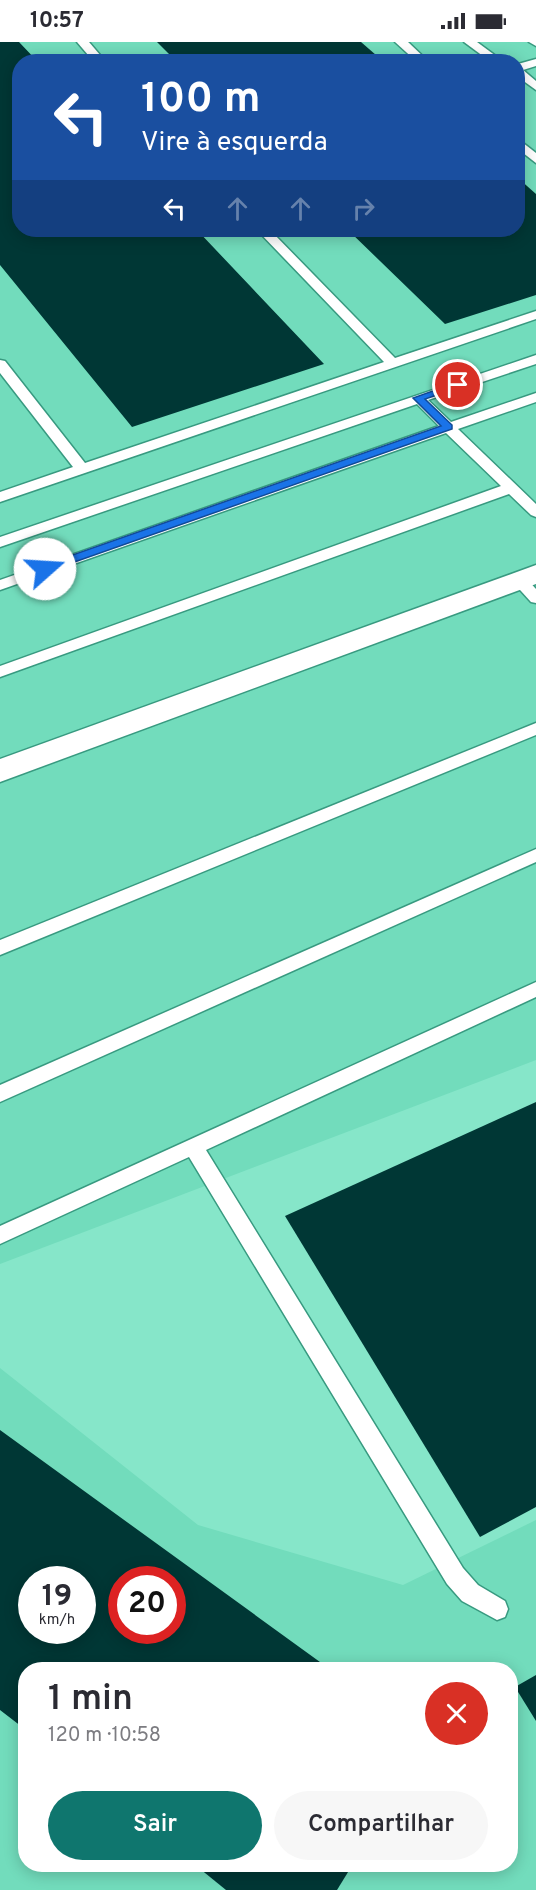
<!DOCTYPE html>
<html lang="pt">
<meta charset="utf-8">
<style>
body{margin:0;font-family:Overpass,sans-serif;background:#f7f7f7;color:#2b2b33;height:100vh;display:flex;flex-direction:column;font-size:22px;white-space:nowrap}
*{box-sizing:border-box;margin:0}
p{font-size:20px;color:#7c7c81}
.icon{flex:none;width:33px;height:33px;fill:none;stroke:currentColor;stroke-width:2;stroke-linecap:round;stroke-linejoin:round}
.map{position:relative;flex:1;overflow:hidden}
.panel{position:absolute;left:18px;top:1620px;width:500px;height:210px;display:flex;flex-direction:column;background:#fff;border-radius:24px;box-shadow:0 3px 15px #0003}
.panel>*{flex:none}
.banner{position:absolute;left:12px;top:12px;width:513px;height:183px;border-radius:24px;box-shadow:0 3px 15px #0003;background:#1a4fa0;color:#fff;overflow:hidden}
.speed{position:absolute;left:18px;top:1524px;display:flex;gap:12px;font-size:30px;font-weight:700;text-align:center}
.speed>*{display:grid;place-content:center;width:78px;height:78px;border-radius:50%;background:#fff;box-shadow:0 3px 15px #0003;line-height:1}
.speed small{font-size:15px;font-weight:400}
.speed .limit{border:9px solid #d22;background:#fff;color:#111}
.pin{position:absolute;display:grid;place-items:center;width:51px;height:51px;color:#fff;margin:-26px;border:3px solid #fff;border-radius:50%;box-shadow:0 2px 6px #0007}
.me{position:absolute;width:66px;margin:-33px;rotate:71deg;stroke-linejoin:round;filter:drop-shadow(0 0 4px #0008)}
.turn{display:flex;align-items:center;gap:21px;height:126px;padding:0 30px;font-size:27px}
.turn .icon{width:78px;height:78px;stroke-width:2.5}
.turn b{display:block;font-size:42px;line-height:51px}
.lanes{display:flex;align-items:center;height:57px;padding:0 30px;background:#0003;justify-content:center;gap:30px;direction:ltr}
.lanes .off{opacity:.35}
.round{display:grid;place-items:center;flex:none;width:63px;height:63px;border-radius:32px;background:#f7f7f7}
.headline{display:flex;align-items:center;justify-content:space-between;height:102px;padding:0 30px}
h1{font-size:36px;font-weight:600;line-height:45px}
.primary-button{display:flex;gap:12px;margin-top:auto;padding:12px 30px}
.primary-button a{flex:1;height:69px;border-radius:36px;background:#0f766e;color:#fff;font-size:24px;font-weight:600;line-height:69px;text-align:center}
.primary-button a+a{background:#f7f7f7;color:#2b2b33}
.status{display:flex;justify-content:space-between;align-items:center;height:42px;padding:0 30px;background:#fff;direction:ltr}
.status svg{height:16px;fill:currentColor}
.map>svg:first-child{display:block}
.built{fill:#72dcbc;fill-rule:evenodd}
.building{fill:#003735;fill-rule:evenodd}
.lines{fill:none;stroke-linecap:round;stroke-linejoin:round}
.service-casing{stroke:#389a80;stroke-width:3}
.tertiary-casing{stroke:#389a80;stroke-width:3}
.service{fill:#fff;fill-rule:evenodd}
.tertiary{fill:#fff;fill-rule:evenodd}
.route{fill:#1a73e8;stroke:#114b97;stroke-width:1.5}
</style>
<div class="status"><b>10:57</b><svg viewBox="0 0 49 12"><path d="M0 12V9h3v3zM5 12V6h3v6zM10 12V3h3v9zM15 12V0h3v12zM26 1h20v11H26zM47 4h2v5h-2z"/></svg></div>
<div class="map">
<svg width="536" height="1848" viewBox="0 0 536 1848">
<rect width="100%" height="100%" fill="#86e6c9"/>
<g class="built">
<path d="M0 0H536V1018L0 1222ZM20 20H518V188H20Z"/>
<path d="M0 1326 198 1483 403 1543 536 1478V1848H0ZM32 1538H82V1588H32ZM122 1538H172V1588H122ZM26 1628H510V1822H26Z"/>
</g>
<g class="building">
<path d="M0 0H19L38 20H20V188H197L324 322 132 385 0 223Z"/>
<path d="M157 0H361L384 20H177Z"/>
<path d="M518 136 536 152V253L445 282 348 188H518Z"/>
<path d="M536 1060V1465L480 1495 285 1174Z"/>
<path d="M0 1388 331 1628H26V1688L0 1668ZM32 1538H82V1588H32ZM122 1538H172V1588H122Z"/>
<path d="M536 1633V1679L515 1645Z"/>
<path d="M194 1822H353L337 1848H226Z"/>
</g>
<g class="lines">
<defs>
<g id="service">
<path d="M77 0H89L106 20H94Z"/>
<path d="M395 0H408L429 20H417Z"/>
<path d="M464 0H477L504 20H491Z"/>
<path d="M529 0H536V4Z"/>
<path d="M536 17V24L523 28 536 39V48L518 35V22Z"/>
<path d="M518 97 536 111V121L518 107Z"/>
<path d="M257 188H270L395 316 536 269V277L0 460V450L73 425 0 331V318L5 319 85 421 384 320Z"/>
<path d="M536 313V322L428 358 451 380 536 351V360L458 387 536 462V475L531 473 509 452 0 635V624L501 444 446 391 0 548V538L439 384 417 362 0 505V495Z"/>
<path d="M519 533 524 534 536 547V561L531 560 511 538Z"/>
<path d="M536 681V693L0 913V898Z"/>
<path d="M536 807V820L0 1060V1043Z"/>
<path d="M536 940V955L206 1108 463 1526 478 1543 505 1559 508 1567 505 1575 497 1578 462 1559 447 1542 189 1115 0 1202V1184Z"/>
</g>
<path id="tertiary" d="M536 523V542L0 740V717Z"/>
</defs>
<use href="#service" class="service-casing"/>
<use href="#tertiary" class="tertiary-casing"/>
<use href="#service" class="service"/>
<use href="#tertiary" class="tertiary"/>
</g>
<path class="route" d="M458 340 461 341V345L425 357 452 383V387L49 529H41L39 527 41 524 441 384 413 356Z"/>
</svg>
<div class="speed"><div>19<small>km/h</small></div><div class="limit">20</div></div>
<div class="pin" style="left:458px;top:343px;background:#d93025"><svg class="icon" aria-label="arrive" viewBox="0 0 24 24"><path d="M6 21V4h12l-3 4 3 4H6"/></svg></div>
<svg class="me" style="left:45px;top:527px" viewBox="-20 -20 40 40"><circle r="19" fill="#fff"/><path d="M0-13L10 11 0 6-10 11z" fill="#1a73e8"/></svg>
<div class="banner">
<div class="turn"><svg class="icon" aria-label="left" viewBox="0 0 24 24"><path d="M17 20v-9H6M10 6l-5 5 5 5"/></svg><div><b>100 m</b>Vire à esquerda</div></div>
<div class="lanes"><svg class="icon" aria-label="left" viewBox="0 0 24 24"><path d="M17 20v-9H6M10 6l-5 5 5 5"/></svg><svg class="icon off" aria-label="ahead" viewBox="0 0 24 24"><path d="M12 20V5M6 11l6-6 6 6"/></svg><svg class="icon off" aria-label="ahead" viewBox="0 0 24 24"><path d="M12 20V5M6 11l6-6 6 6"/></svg><svg class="icon off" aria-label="right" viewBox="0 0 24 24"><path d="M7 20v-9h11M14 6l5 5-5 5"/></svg></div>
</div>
<section class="panel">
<div class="headline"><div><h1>1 min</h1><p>120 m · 10:58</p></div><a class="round" style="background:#d93025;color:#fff"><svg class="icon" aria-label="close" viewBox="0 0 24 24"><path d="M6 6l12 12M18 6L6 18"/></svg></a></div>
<div class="primary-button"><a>Sair</a><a>Compartilhar</a></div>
</section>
</div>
